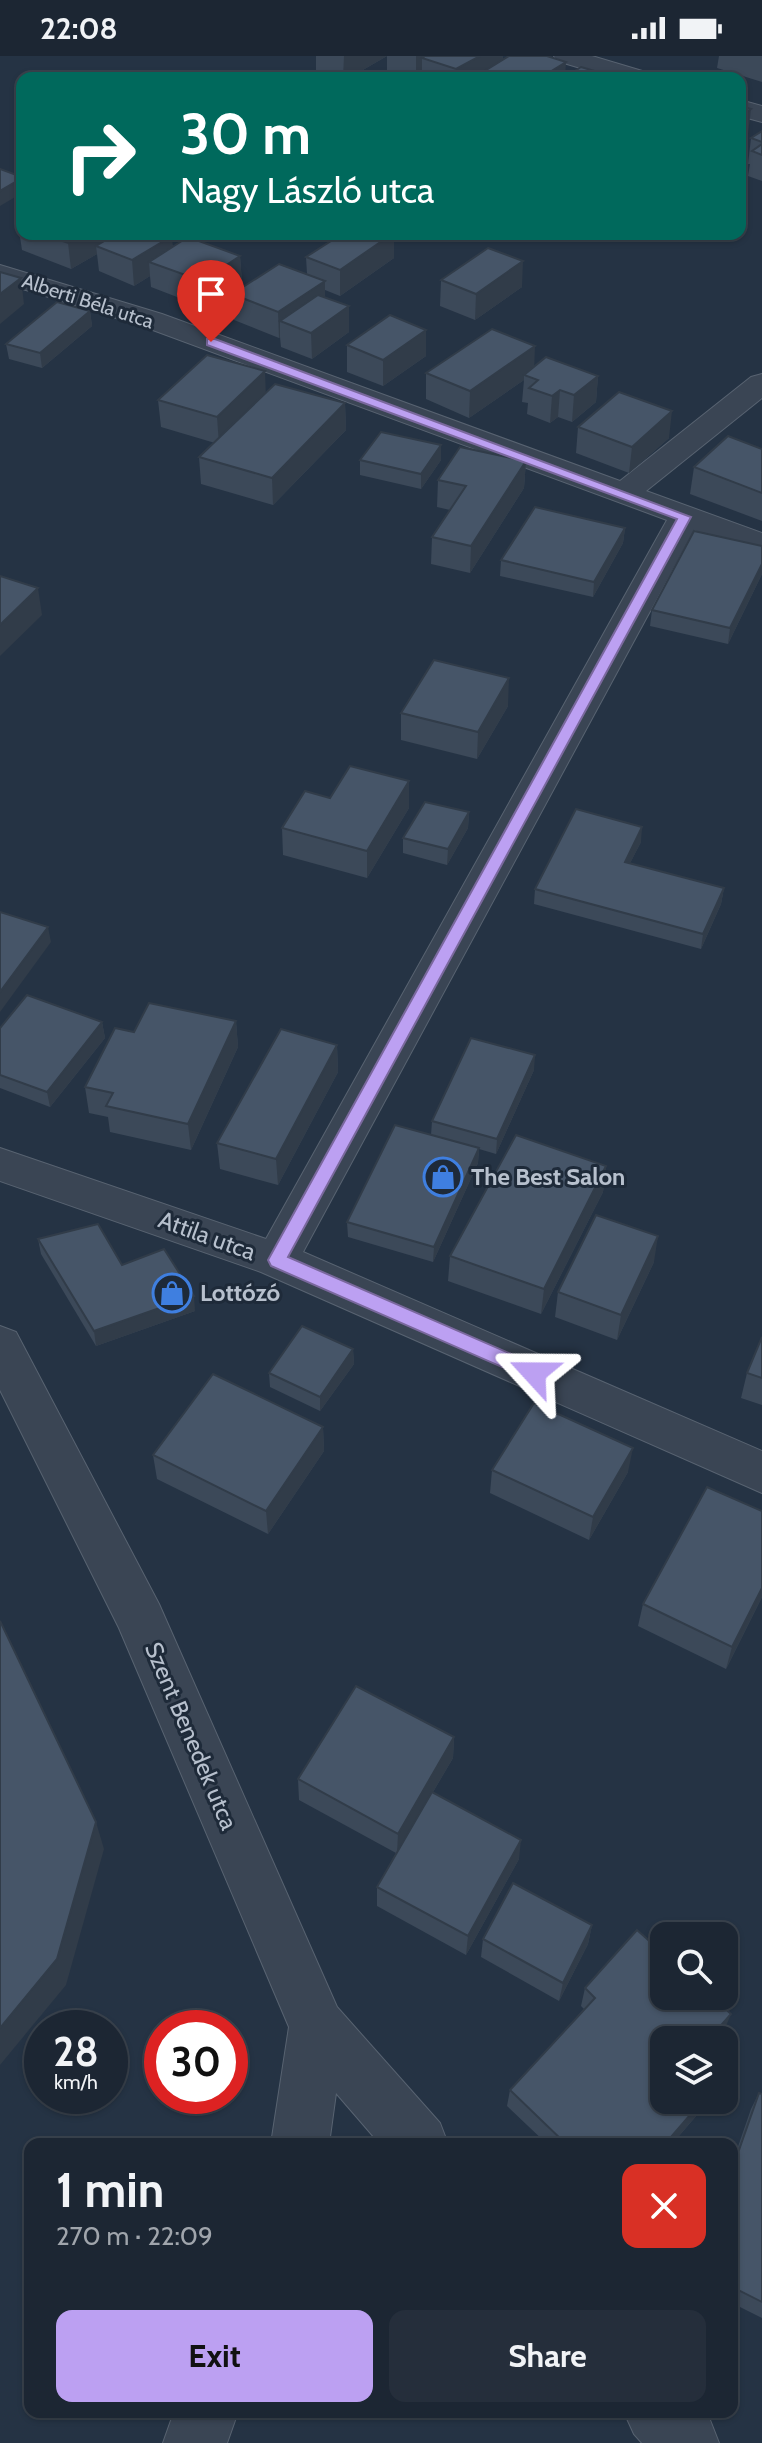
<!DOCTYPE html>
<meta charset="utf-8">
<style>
body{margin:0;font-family:Cabin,sans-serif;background:#252e3b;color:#f1f3f6;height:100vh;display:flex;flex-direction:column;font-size:30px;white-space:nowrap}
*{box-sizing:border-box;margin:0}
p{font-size:26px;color:#a0a5ac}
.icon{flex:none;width:44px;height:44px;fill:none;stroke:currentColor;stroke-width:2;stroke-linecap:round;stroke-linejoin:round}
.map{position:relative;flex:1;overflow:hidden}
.panel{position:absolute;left:24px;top:2082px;width:714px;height:280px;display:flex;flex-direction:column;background:#1c2633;border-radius:16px;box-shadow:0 2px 6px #0004,0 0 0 2px #3a434e}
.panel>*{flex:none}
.top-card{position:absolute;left:16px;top:16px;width:730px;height:168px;border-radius:16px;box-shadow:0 2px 6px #0004,0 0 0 2px #3a434e;background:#00695c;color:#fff;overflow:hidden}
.tools{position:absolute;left:650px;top:1866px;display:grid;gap:16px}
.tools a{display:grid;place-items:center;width:88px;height:88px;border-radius:16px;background:#1c2633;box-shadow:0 2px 6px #0004,0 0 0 2px #3a434e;font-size:40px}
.speed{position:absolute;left:24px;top:1954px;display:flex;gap:16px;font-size:40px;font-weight:700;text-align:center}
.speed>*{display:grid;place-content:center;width:104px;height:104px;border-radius:50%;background:#1c2633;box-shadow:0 2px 6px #0004,0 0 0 2px #3a434e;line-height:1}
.speed small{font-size:20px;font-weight:400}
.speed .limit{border:12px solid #d22;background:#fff;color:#111}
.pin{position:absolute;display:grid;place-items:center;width:68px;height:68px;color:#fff;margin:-82px -34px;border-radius:50% 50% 50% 0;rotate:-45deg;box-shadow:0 0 8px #0007}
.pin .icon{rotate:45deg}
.me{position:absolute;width:88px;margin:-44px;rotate:294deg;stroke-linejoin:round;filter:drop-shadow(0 0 6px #0008)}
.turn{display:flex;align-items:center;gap:28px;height:168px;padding:0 32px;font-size:36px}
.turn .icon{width:104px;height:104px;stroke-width:2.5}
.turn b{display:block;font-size:56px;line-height:68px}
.round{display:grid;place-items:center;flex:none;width:84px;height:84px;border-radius:16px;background:#252e3b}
.head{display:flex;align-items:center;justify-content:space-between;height:136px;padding:0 32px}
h1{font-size:48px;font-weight:700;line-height:60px}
.primary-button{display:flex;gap:16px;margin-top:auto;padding:16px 32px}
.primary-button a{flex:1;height:92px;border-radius:16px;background:#bca0f2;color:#111;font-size:32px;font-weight:700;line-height:92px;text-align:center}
.primary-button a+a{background:#252e3b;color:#f1f3f6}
.status{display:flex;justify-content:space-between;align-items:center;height:56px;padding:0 40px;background:#1c2633;direction:ltr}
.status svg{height:22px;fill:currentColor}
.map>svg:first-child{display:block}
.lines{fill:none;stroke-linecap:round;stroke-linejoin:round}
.minor-casing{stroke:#586371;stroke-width:2}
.minor{fill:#3a4554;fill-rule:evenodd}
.wall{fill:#3c4959}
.shaded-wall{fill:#313c49}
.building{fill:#465568;stroke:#313c49;stroke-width:2}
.route{fill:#bca0f2;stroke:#7a689d;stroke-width:2}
.labels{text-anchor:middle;stroke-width:6;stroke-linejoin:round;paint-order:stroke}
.far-street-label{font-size:20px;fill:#b7c0cd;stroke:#1e2a39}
.poi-label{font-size:24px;font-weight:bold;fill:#b7c0cd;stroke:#1e2a39;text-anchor:start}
.street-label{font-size:24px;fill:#b7c0cd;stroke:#1e2a39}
</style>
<div class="status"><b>22:08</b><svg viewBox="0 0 49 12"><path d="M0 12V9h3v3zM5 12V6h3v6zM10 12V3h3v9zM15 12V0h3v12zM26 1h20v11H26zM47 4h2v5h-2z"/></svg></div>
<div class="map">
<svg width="762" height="2387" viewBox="0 0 762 2387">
<rect width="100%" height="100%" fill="#253344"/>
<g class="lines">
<defs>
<g id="minor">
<path d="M554 0H592L649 17 652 22H614L557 5Z"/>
<path d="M740 44 762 50V66L740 60Z"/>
<path d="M0 209 162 258 620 425 751 321 762 318V342L646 435 762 477V498L694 474 303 1196 762 1395V1437L261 1216 0 1125V1092L266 1183 667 464 142 270 0 226Z"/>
<path d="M0 1270 16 1276 159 1548 337 1951 440 2067 448 2088H380L336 2037 329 2088H271L289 1971 119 1572 0 1334Z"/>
<path d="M174 2356H238L227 2387H163Z"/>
<path d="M624 2356H701L710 2364 719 2387H642L634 2378Z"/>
</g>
</defs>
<use href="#minor" class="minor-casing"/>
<use href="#minor" class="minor"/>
</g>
<g class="wall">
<path d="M316 0H503V4L565 22H618H422V21L410 22 387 14V0L349 22H334L316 16Z"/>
<path d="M719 0H762V26L717 12Z"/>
<path d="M762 75V125L748 120 750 108H748L751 82Z"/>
<path d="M22 166V178H166L173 190 240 200 242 226 203 251 151 231 150 220 134 230 99 215 97 198 71 213 22 194 18 168Z"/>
<path d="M342 178H394V202L340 240 325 234V241L349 276 312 303 281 291 280 281 279 282 234 264 232 238 307 218 306 201Z"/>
<path d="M441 224 522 231 475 264 440 250Z"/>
<path d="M90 255 92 270 42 312 9 303 6 288Z"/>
<path d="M426 274V300L383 330 347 316V289Z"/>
<path d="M534 311 598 320 596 346 572 366 558 361 550 367 527 358 528 347 522 346 524 324 469 362 426 343V317Z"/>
<path d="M266 337 345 347 346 374 273 449 201 428 199 401 215 387 161 371 158 344Z"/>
<path d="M578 371 669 382 629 417 576 397Z"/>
<path d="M762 393V465L690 438 694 411Z"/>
<path d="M360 404H441L421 433 360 419Z"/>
<path d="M526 405 524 432 470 517 431 508 432 481 450 454 437 451 438 424Z"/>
<path d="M625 472 623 487 593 541 500 520 501 504Z"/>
<path d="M762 490V518L728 588 650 570 652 554Z"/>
<path d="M508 650 477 703 401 684V657Z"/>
<path d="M409 725V752L367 822 283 799 282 772 330 742Z"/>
<path d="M469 756 468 772 447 809 403 797V782Z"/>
<path d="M641 786 630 807 724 832 721 848 701 893 534 848 535 833Z"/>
<path d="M236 965 238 991 191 1094 110 1076 108 1061 89 1057 85 1031 134 976Z"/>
<path d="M102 966 105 982 50 1051 0 1032V972Z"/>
<path d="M337 989 338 1016 278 1129 220 1113 217 1087Z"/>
<path d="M534 1014 496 1098 479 1093 478 1107 433 1206 348 1181 347 1166 431 1079 432 1065Z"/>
<path d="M606 1110 603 1136 541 1258 448 1225 450 1200Z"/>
<path d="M38 1183 122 1209 195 1255 96 1290 41 1198Z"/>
<path d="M654 1206 617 1284 555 1261 558 1236Z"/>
<path d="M762 1281V1349L741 1342 747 1317Z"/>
<path d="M353 1293 354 1308 320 1355 270 1331 269 1317Z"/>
<path d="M323 1371 324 1395 268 1478 157 1423 153 1399Z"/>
<path d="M492 1414 628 1416 589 1484 490 1437Z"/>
<path d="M762 1455V1541L726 1613 638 1570 643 1548Z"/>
<path d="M454 1681 453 1702 433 1736 519 1803 466 1899 377 1850V1831L396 1797 299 1744 298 1723Z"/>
<path d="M592 1869 588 1888 559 1945 481 1901 483 1883Z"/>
<path d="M585 1932 724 1975 664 2044H703L697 2059 672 2088H547L507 2050 510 2034 584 1953 581 1950Z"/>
<path d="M759 2037 762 2038V2262L732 2247V2108L751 2053Z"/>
</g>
<g class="shaded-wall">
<path d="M344 0H387L349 22H343Z"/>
<path d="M416 0H458L422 2V21L416 22Z"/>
<path d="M480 0H503L502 11 483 16V22H455L456 13Z"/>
<path d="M566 6 565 22H540Z"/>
<path d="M751 53 748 78 740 84V62Z"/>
<path d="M22 122V137L0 150V135Z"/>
<path d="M84 178H115L96 190 97 198 71 213 68 187Z"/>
<path d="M392 178H394V202L340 240V214Z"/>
<path d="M172 180 174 206H149L150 220 134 230 132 204Z"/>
<path d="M240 200 242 226 203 251 202 225Z"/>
<path d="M523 205 522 231 475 264 476 238Z"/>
<path d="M21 222 24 248 0 268V238Z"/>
<path d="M325 225V251L280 265V281L279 282 278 256Z"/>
<path d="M349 250V276L312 303 311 277Z"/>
<path d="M90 255 92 270 42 312 40 297Z"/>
<path d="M426 274V300L383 330V304Z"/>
<path d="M535 290 534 317 524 319V324L469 362 470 335Z"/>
<path d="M265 315 266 342 219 388 217 361Z"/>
<path d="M598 320 596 346 572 366 574 339Z"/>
<path d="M560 334 558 361 550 367 552 340Z"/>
<path d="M345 347 346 374 273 449 272 422Z"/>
<path d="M672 355 669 382 629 417 632 391Z"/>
<path d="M441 389V404L421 433V418Z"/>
<path d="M526 405 524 432 470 517 471 490Z"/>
<path d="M625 472 623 487 593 541 594 526Z"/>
<path d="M762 508V518L728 588 730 572Z"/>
<path d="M38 532 42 559 0 600V569Z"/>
<path d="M509 622 508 650 477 703 478 676Z"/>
<path d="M409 725V752L367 822V795Z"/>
<path d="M469 756 468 772 447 809 448 793Z"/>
<path d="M642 771 641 786 623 821 625 806Z"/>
<path d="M724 832 721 848 701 893 703 878Z"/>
<path d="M48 871 51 886 0 956V936Z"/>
<path d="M236 965 238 991 191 1094 188 1068Z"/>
<path d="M102 966 105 982 50 1051 47 1036Z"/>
<path d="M337 989 338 1016 278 1129 276 1103Z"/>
<path d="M535 999 534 1014 496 1098 497 1083Z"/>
<path d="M479 1092 478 1107 433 1206 434 1191Z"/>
<path d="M606 1110 603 1136 541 1258 544 1233Z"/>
<path d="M658 1180 654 1206 617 1284 621 1259Z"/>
<path d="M194 1240 195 1255 96 1290 94 1275Z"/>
<path d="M353 1293 354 1308 320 1355V1341Z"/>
<path d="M323 1371 324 1395 268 1478 266 1455Z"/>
<path d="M633 1392 628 1416 589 1484 593 1461Z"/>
<path d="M762 1532V1541L726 1613 732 1591Z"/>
<path d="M454 1681 453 1702 397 1797 398 1778Z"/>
<path d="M96 1766 104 1793 66 1929 0 2009V1972Z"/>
<path d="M521 1784 519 1803 466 1899 468 1880Z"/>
<path d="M592 1869 588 1888 559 1945 563 1927Z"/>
<path d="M731 1958 724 1975 716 1984H708Z"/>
<path d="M703 2044 697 2059 672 2088H665Z"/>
</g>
<g class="building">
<path d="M425 0H480L456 13 422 2Z"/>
<path d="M509 0H547L566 6 540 22H489L494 19 483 16Z"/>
<path d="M581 11 618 22H564Z"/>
<path d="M740 50 751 53 740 62Z"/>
<path d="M762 75V86L751 82Z"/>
<path d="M762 88V99L752 95Z"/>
<path d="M0 113 22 121V122L0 135Z"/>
<path d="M43 178H84L68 187Z"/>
<path d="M116 178H166L172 180 132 204 96 190Z"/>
<path d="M342 178H392L340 214 306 201Z"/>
<path d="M188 181 240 200 202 225 149 206Z"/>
<path d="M488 192 523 205 476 238 441 224Z"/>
<path d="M279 208 325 225 278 256 232 238Z"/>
<path d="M0 216 21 222 0 238Z"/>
<path d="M318 239 349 250 311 277 280 265Z"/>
<path d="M57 246 90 255 40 297 6 288Z"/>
<path d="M390 259 426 274 383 304 347 289Z"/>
<path d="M492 273 535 290 470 335 426 317Z"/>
<path d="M207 299 265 315 217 361 158 344Z"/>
<path d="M546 301 598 320 574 339 560 334 552 340 529 332 538 324 524 319Z"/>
<path d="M275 328 345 347 272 422 199 401Z"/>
<path d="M619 336 672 355 632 391 578 371Z"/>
<path d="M381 376 441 389 421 418 360 404Z"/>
<path d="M728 380 762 393V437L694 411Z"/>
<path d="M460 391 526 405 471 490 432 481 466 430 438 424Z"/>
<path d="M535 451 625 472 594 526 501 504Z"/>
<path d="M694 475 762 490V508L730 572 652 554Z"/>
<path d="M0 520 38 532 0 569Z"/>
<path d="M434 604 509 622 478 676 401 657Z"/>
<path d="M350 710 409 725 367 795 282 772 305 735 330 742Z"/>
<path d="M425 746 469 756 448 793 403 782Z"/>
<path d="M576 753 642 771 625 806 724 832 703 878 535 833Z"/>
<path d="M0 856 48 871 0 936Z"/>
<path d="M27 939 102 966 47 1036 0 1019V972Z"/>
<path d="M149 947 236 965 188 1068 106 1050 113 1037 85 1031 115 972 134 976Z"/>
<path d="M281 973 337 989 276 1103 217 1087Z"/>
<path d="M471 982 535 999 497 1083 432 1065Z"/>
<path d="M395 1069 479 1092 434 1191 347 1166Z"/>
<path d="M516 1079 606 1110 544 1233 450 1200Z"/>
<path d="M596 1159 658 1180 621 1259 558 1236Z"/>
<path d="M98 1168 122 1209 164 1193 194 1240 94 1275 38 1183Z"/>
<path d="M302 1270 353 1293 320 1341 269 1317Z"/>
<path d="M762 1281V1322L747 1317Z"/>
<path d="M213 1318 323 1371 266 1455 153 1399Z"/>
<path d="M534 1347 633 1392 593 1461 492 1414Z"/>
<path d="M707 1431 762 1455V1532L732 1591 643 1548Z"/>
<path d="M0 1565 96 1766 57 1903 0 1972Z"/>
<path d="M356 1630 454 1681 398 1778 298 1723Z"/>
<path d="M432 1736 521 1784 468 1880 377 1831Z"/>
<path d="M513 1827 592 1869 563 1927 483 1883Z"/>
<path d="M637 1874 664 1898V1940H711L731 1958 708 1984H664V2044H703L665 2088H566L510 2034 595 1942 585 1932Z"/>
<path d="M759 2037 762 2038V2246L732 2231V2114Z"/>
</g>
<path class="route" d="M207 283H215L691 461 288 1201 541 1311 543 1317 541 1323 534 1325 271 1210 268 1204 677 463 207 289Z"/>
<defs>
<symbol id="shop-ring" viewBox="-11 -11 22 22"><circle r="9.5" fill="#1e2a39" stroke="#3f7fe0" stroke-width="1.5"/><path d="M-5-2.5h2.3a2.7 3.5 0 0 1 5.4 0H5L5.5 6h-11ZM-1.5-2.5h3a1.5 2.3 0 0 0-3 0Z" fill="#3f7fe0"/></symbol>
</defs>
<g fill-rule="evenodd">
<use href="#shop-ring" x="421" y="1099" width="44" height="44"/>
<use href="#shop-ring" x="150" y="1215" width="44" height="44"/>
</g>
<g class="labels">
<g class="far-street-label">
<text transform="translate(88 245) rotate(18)" y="7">Alberti Béla utca</text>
</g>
<g class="poi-label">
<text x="471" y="1129">The Best Salon</text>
<text x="200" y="1245">Lottózó</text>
</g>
<g class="street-label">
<text transform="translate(207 1180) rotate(20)" y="8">Attila utca</text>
<text transform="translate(191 1680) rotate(67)" y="8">Szent Benedek utca</text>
</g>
</g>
</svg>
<div class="tools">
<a><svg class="icon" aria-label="search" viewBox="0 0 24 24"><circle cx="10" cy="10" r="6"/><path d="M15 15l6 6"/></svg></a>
<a><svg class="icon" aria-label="layers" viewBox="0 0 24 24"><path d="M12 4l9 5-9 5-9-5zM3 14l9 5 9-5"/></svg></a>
</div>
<div class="speed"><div>28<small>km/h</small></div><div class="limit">30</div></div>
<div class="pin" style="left:211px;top:286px;background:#d93025"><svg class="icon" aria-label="arrive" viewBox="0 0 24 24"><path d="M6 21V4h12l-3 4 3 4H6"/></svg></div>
<svg class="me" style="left:534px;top:1317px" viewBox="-20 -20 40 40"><path d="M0-17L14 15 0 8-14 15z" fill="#bca0f2" stroke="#fff" stroke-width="4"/></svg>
<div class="top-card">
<div class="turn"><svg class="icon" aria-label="right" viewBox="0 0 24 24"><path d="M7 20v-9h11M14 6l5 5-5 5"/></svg><div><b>30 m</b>Nagy László utca</div></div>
</div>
<section class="panel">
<div class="head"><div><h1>1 min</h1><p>270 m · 22:09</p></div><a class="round" style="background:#d93025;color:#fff"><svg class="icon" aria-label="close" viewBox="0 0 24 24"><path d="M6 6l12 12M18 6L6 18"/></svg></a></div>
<div class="primary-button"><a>Exit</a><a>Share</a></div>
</section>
</div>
